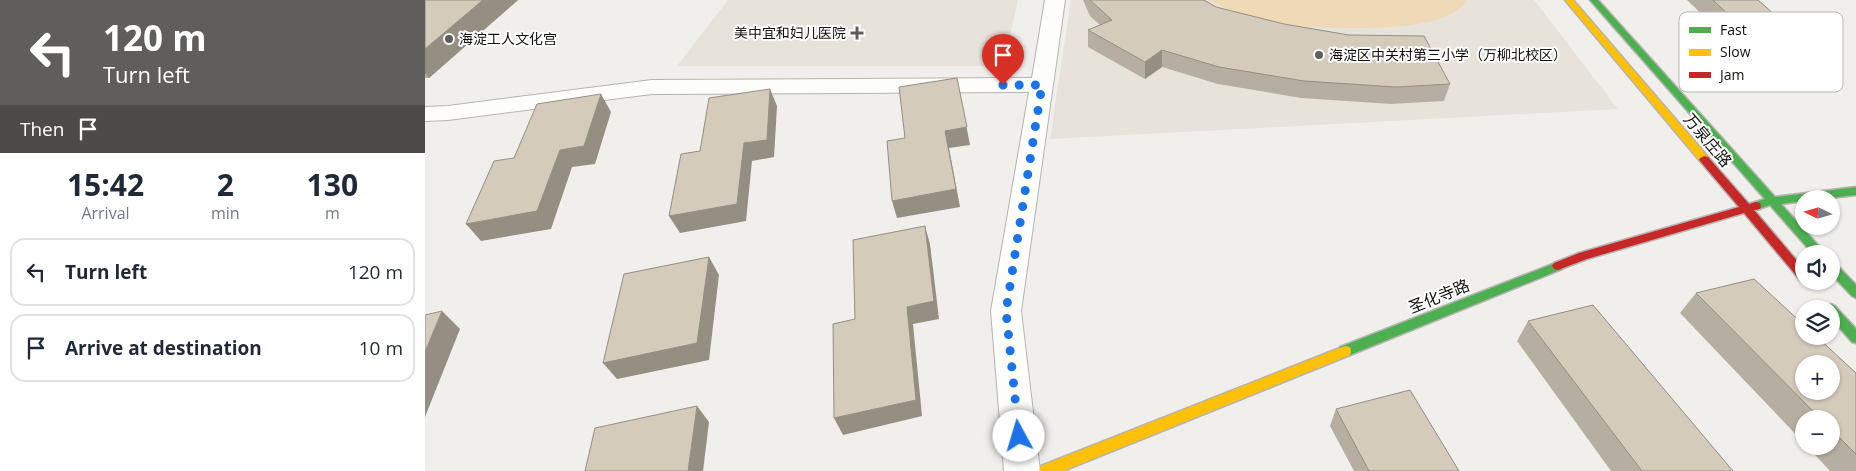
<!DOCTYPE html>
<meta charset="utf-8">
<style>
body{margin:0;font-family:"Open Sans","Noto Sans SC",sans-serif;background:#f2f2f3;color:#1f2937;height:100vh;display:flex;flex-direction:column;font-size:19px;white-space:nowrap}
*{box-sizing:border-box;margin:0}
p{font-size:16px;color:#747a83}
.icon{flex:none;width:28px;height:28px;fill:none;stroke:currentColor;stroke-width:2;stroke-linecap:round;stroke-linejoin:round}
.map{position:relative;flex:1;overflow:hidden}
.panel{display:flex;flex-direction:column;background:#fff;width:425px}
.panel>*{flex:none}
.hud{background:#605e5c;color:#fff;overflow:hidden}
.needle{width:32px;rotate:275deg}
.buttons{position:absolute;left:1370px;top:190px;display:grid;gap:10px}
.buttons a{display:grid;place-items:center;width:45px;height:45px;border-radius:50%;background:#fff;box-shadow:0 1px 4px #0004;font-size:25px}
.pin{position:absolute;display:grid;place-items:center;width:42px;height:42px;color:#fff;margin:-51px -21px;border-radius:50% 50% 50% 0;rotate:-45deg;box-shadow:0 0 5px #0007}
.pin .icon{rotate:45deg}
.me{position:absolute;width:55px;margin:-28px;rotate:354deg;stroke-linejoin:round;filter:drop-shadow(0 0 4px #0008)}
.turn{display:flex;align-items:center;gap:18px;height:105px;padding:0 20px;font-size:22px}
.turn .icon{width:65px;height:65px;stroke-width:2.5}
.turn b{display:block;font-size:35px;line-height:42px}
.then{display:flex;align-items:center;height:48px;padding:0 20px;background:#0003;gap:10px;font-size:19px}
.eta{display:flex;justify-content:space-evenly;align-items:center;height:85px;text-align:center}
.eta b{font-size:30px;font-weight:700;line-height:35px}
ul{padding:0;list-style:none}
li{display:flex;align-items:center;gap:15px;height:68px;margin:0 10px 8px;padding:0 10px;border:2px solid #e0e1e3;border-radius:15px}
li div{flex:1}
li b{display:block;font-size:19px}
li em{font-style:normal}
main{display:flex;flex:1;min-height:0}
.map>svg:first-child{display:block}
.built{fill:#e7e2da}
.green{fill:#efd9b6}
.lines{fill:none;stroke-linecap:round;stroke-linejoin:round}
.street-casing{stroke:#b6b4b1;stroke-width:2}
.fast-casing{stroke:#b6b4b1;stroke-width:3}
.slow-casing{stroke:#b6b4b1;stroke-width:3}
.jam-casing{stroke:#b6b4b1;stroke-width:3}
.street{fill:#fdfdfc;fill-rule:evenodd}
.fast{fill:#4caf50;fill-rule:evenodd}
.slow{fill:#ffc107;fill-rule:evenodd}
.jam{fill:#c62828;fill-rule:evenodd}
.wall{fill:#b6afa1}
.shaded-wall{fill:#948e83}
.building{fill:#d4cbbb;stroke:#948e83;fill-rule:evenodd}
.route{stroke:#1a73e8;stroke-width:9;stroke-dasharray:0 16.2}
.poi-dot{fill:#605e5c;stroke:#fff;stroke-width:2}
.labels{text-anchor:middle;stroke-width:4;stroke-linejoin:round;paint-order:stroke}
.far-poi-label{font-size:14px;fill:#12100e;stroke:#fff;text-anchor:start}
.street-label{font-size:16px;fill:#12100e;stroke:#fff}
.key{fill:#fff;stroke:#b8b7b7;stroke-width:1}
.key-label{font-size:14px;fill:#12100e}
</style>
<main>
<section class="panel">
<div class="hud">
<div class="turn"><svg class="icon" aria-label="left" viewBox="0 0 24 24"><path d="M17 20v-9H6M10 6l-5 5 5 5"/></svg><div><b>120 m</b>Turn left</div></div>
<div class="then">Then<svg class="icon" aria-label="arrive" viewBox="0 0 24 24"><path d="M6 21V4h12l-3 4 3 4H6"/></svg></div>
</div>
<div class="eta">
<div><b>15:42</b><p>Arrival</p></div>
<div><b>2</b><p>min</p></div>
<div><b>130</b><p>m</p></div>
</div>
<ul>
<li><svg class="icon" aria-label="left" viewBox="0 0 24 24"><path d="M17 20v-9H6M10 6l-5 5 5 5"/></svg><div><b>Turn left</b></div><em>120 m</em></li>
<li><svg class="icon" aria-label="arrive" viewBox="0 0 24 24"><path d="M6 21V4h12l-3 4 3 4H6"/></svg><div><b>Arrive at destination</b></div><em>10 m</em></li>
</ul>
</section>
<div class="map">
<svg width="1431" height="471" viewBox="0 0 1431 471">
<rect width="100%" height="100%" fill="#f1efec"/>
<g class="built">
<path d="M303 0H593L578 66H252Z"/>
<path d="M646 0H1109L1193 109 625 139Z"/>
</g>
<path class="green" d="M784 0H1041C1027 35 901 29 868 25 840 21 809 14 784 0Z"/>
<g class="lines">
<defs>
<path id="street" d="M620 0H640L596 311 615 471H579L566 311 604 92 227 94 23 120 0 121V107L23 106 227 80 607 78Z"/>
<g id="fast">
<path d="M1165 0H1173L1350 197 1431 187V195L1397 199H1379V201L1356 204 1401 254H1388L1345 205 1331 210 1327 209 1326 206 1327 203 1340 199Z"/>
<path d="M1133 262 1137 263 1139 266 1137 269 925 355 920 356 915 355 914 351 915 347Z"/>
<path d="M1406 262 1410 263 1431 285V298L1427 296 1406 274Z"/>
<path d="M1406 304 1410 306 1431 329V343L1427 342 1406 318V309H1400L1402 306Z"/>
</g>
<g id="slow">
<path d="M1140 0H1148L1283 157 1284 159 1283 161H1275Z"/>
<path d="M920 346 925 347 926 351 925 355 638 471H614L616 466Z"/>
</g>
<path id="jam" d="M1279 156 1283 157 1324 204 1331 202 1335 203 1336 206 1335 209 1329 210 1379 269 1380 281 1375 280 1319 213 1162 259 1133 270 1129 269 1127 266 1129 263 1154 253 1314 207 1275 161 1274 159Z"/>
</defs>
<use href="#street" class="street-casing"/>
<use href="#fast" class="fast-casing"/>
<use href="#slow" class="slow-casing"/>
<use href="#jam" class="jam-casing"/>
<use href="#street" class="street"/>
<use href="#fast" class="fast"/>
<use href="#slow" class="slow"/>
<use href="#jam" class="jam"/>
</g>
<g class="wall">
<path d="M0 0H93L4 78H0Z"/>
<path d="M658 0H779L791 7 1025 84 1019 101 966 104 876 98 793 84 737 67 720 79 663 47V30L675 25 665 16Z"/>
<path d="M1262 0H1333L1375 37 1363 54H1318Z"/>
<path d="M1271 293 1431 373V471H1405L1382 446H1406V419H1379V443L1255 313Z"/>
<path d="M1103 321 1308 471H1186L1092 341Z"/>
<path d="M911 409 1034 471H929L905 426Z"/>
</g>
<g class="shaded-wall">
<path d="M58 0H93L4 78 0 73V49Z"/>
<path d="M737 50V67L720 79V62Z"/>
<path d="M532 78 545 145 524 148 535 207 472 218 467 201 520 131Z"/>
<path d="M345 89 352 106 349 157 327 161 321 221 255 233 244 216 319 143Z"/>
<path d="M176 94 186 112 170 164 147 167 126 229 56 241 41 224 135 150Z"/>
<path d="M500 226 505 244 514 319 488 324 497 416 418 435 409 418 482 307Z"/>
<path d="M284 257 294 275 284 360 192 379 178 363Z"/>
<path d="M17 311 35 329 0 417V352Z"/>
<path d="M272 406 284 422 278 471H263Z"/>
</g>
<g class="building">
<path d="M0 0H58L0 49Z"/>
<path d="M665 0H779L791 7 859 24 924 35 999 36 1025 84 971 87 879 81 794 67 737 50 720 62 663 30 687 20Z"/>
<path d="M1288 0H1333L1375 37 1328 38Z"/>
<path d="M532 78 542 127 520 131 531 189 467 201 462 141 480 138 474 87Z"/>
<path d="M345 89 342 140 319 143 312 204 244 216 256 154 275 151 284 98Z"/>
<path d="M176 94 159 146 135 150 112 211 41 224 69 161 89 158 112 104Z"/>
<path d="M500 226 509 301 482 307 491 400 409 418 408 324 430 319 428 240Z"/>
<path d="M284 257 272 343 178 363 199 274Z"/>
<path d="M1329 279 1379 325V336H1391L1431 373V454L1406 429V419H1396L1271 293ZM1379 364H1406V391H1379Z"/>
<path d="M1168 305 1308 471H1217L1103 321Z"/>
<path d="M17 311 0 352V315Z"/>
<path d="M985 390 1034 471H944L911 409Z"/>
<path d="M272 406 263 471H160L170 428Z"/>
</g>
<g class="lines">
<path class="route" d="M578 85H617L581 311 594 436"/>
</g>
<g class="poi-dot">
<path d="M429.5 25.5h5v5h5v5h-5v5h-5v-5h-5v-5h5z"/>
<circle cx="24" cy="39" r="5"/>
<circle cx="894" cy="55" r="5"/>
</g>
<g class="labels">
<g class="far-poi-label">
<text x="421" y="38" text-anchor="end">美中宜和妇儿医院</text>
<text x="34" y="44">海淀工人文化宫</text>
<text x="904" y="60">海淀区中关村第三小学（万柳北校区）</text>
</g>
<g class="street-label">
<text transform="translate(1283 140) rotate(50)" y="6">万泉庄路</text>
<text transform="translate(1014 296) rotate(-22)" y="6">圣化寺路</text>
</g>
</g>
<rect x="1254" y="12" width="164" height="80" rx="8" class="key"/>
<rect x="1264" y="27" width="22" height="6" fill="#4caf50"/>
<rect x="1264" y="49" width="22" height="7" fill="#ffc107"/>
<rect x="1264" y="72" width="22" height="6" fill="#c62828"/>
<g class="key-label">
<text x="1295" y="35">Fast</text>
<text x="1295" y="57">Slow</text>
<text x="1295" y="80">Jam</text>
</g>
</svg>
<div class="buttons">
<a><svg class="needle" viewBox="-14 -14 28 28"><path d="M0-13l5 13h-10z" fill="#e53935"/><path d="M0 13l5-13h-10z" fill="#747a83"/></svg></a>
<a><svg class="icon" aria-label="sound" viewBox="0 0 24 24"><path d="M4 9h4l5-4v14l-5-4H4zM17 9q2 3 0 6"/></svg></a>
<a><svg class="icon" aria-label="layers" viewBox="0 0 24 24"><path d="M12 4l9 5-9 5-9-5zM3 14l9 5 9-5"/></svg></a>
<a>+</a>
<a>−</a>
</div>
<div class="pin" style="left:578px;top:85px;background:#d93025"><svg class="icon" aria-label="arrive" viewBox="0 0 24 24"><path d="M6 21V4h12l-3 4 3 4H6"/></svg></div>
<svg class="me" style="left:594px;top:436px" viewBox="-20 -20 40 40"><circle r="19" fill="#fff"/><path d="M0-13L10 11 0 6-10 11z" fill="#1a73e8"/></svg>
</div>
</main>
